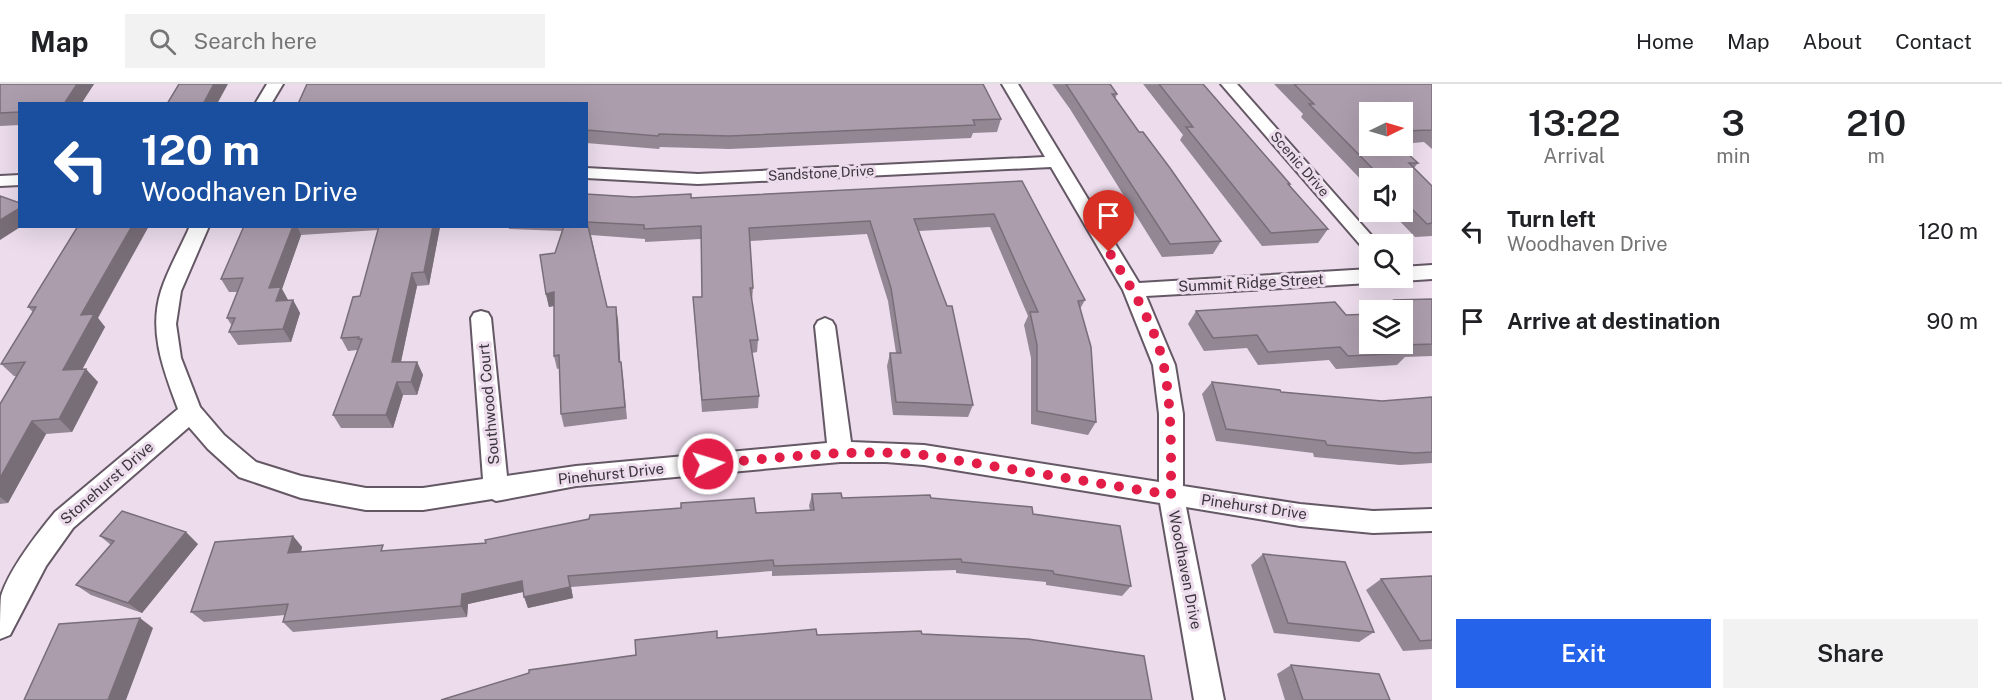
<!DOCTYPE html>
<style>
body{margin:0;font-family:"Public Sans",sans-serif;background:#f2f2f2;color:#202124;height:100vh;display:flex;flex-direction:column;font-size:22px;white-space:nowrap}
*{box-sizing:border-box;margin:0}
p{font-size:20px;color:#757577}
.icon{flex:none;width:33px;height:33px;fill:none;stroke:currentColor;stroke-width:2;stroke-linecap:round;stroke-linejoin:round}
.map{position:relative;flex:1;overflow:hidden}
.details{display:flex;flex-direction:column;background:#fff;width:570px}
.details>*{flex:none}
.banner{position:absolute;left:18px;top:18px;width:570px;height:126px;border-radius:0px;box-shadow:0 6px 24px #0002;background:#1a4fa0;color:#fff;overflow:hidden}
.needle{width:39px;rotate:85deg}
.tools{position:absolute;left:1359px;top:18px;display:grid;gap:12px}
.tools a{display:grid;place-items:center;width:54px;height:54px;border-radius:0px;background:#fff;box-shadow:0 6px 24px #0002;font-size:30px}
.pin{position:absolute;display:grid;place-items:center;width:51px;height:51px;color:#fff;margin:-62px -26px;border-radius:50% 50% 50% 0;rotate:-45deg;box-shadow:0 0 6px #0007}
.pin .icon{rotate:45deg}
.me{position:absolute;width:66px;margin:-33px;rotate:85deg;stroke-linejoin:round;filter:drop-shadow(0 0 4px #0008)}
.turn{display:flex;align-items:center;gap:21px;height:126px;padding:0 24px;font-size:27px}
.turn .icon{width:78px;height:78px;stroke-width:2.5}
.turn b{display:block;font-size:42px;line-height:51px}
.eta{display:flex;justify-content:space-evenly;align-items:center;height:102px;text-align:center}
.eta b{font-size:36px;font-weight:600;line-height:42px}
.button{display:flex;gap:12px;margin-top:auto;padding:12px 24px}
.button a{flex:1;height:69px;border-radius:0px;background:#2563eb;color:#fff;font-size:24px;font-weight:600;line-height:69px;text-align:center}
.button a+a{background:#f2f2f2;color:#202124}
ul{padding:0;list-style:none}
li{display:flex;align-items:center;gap:18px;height:90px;padding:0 24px}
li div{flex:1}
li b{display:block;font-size:22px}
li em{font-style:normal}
header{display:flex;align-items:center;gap:36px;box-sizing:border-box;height:84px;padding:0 30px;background:#fff;border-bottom:2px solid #e0e0e0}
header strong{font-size:28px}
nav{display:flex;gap:33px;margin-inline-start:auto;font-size:21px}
.search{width:420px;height:54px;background:#f2f2f2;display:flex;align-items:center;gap:15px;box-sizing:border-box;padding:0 21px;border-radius:0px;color:#757577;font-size:22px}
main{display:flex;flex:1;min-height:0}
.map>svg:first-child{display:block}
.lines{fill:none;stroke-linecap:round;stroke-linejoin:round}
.street-casing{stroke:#655865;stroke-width:4}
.street{fill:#fff;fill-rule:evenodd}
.wall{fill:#948794}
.shaded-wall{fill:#786e78}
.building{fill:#ac9dac;stroke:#786e78;stroke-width:1.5}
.route{stroke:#e11d48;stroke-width:10;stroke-dasharray:0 18}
.labels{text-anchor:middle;stroke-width:6;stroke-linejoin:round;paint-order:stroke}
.far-street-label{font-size:14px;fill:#3b353b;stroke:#ecdcec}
.street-label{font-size:15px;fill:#3b353b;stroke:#ecdcec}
</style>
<header>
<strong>Map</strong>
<div class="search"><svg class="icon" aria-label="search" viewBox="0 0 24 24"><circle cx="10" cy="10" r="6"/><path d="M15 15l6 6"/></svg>Search here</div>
<nav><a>Home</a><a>Map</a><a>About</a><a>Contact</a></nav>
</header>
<main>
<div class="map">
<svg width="1432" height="616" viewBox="0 0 1432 616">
<rect width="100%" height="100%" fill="#ecdcec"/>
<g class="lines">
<defs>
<g id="street">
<path d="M267 0H283L271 20H255Z"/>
<path d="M1002 0H1018L1139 199 1370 185V194H1379L1377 197 1370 199 1146 212 1175 281 1183 330V402L1300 420 1373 427 1432 425V447L1373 449 1300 442 1186 423 1224 616H1194L1160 419 924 381 886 378H840L576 402 496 417 492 415 423 426H366L301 414 239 393 208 365 189 343 73 444 46 482 10 551 0 555C0 543 0 524 1 512 10 484 36 451 55 428L178 325C164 287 148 248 161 207 168 185 181 163 190 142H209L181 207 176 240 181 274 200 323 224 351 256 378 301 392 366 404H423L483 395 471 234 474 229 481 227 488 229 491 234 507 392 576 382 827 359 815 242 818 237 825 234 832 237 835 242 851 358 924 361 1159 398V330L1153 281 1123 206 1051 83 698 100 586 94V84L698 90 1045 73Z"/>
<path d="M1221 0H1237L1379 160H1370V166L1363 164Z"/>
<path d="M20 91V101L0 102V92Z"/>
<path d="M1432 181V195L1402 197 1394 194H1402V183Z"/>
</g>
</defs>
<use href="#street" class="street-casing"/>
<use href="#street" class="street"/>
</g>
<g class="wall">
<path d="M0 0H94L81 20H20V41L0 42Z"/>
<path d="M1052 0H1110L1117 10 1115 15 1139 48 1221 157 1213 170 1162 173 1070 25Z"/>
<path d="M1143 0H1203L1290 100 1289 101 1328 145 1318 159 1262 162 1180 56 1183 51Z"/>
<path d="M1274 0H1432V65L1424 58 1402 60V28L1370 62 1418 79 1414 84 1432 102V152L1415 153 1391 128H1402V94H1370V105L1301 33 1303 30Z"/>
<path d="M586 20 1001 35 997 48 973 49 971 54 729 65 660 63 659 65 586 59Z"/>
<path d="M1022 97 1085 216 1080 225 1096 338 1088 351 1031 340V274L1024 241 1028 232 990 143 919 147 973 321 968 333 893 331 887 282 890 269H896L888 217 867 150 750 157 753 204 752 217 758 256 757 268 752 269 759 312 758 324 702 328 693 213H702L701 155 645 158V155L591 151 607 223 618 236 620 278H621L623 291 627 335 564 343 561 330 560 284 557 285 554 272V222L549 223 546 210 555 169 562 147 509 145 508 142H586V110L634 113 691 114Z"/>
<path d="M78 142 98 234 105 243 82 285 98 298 72 348 46 350 8 419 0 420V320L16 292H14L1 280 33 228 28 223Z"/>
<path d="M244 142H461L440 143 429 201 417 202 401 278H417L423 291 417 311H403L393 344H341L333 331 358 266 348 267 341 254 360 212 378 146 301 151 282 205 288 216H293L300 229 291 258 238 261 229 248 232 242 227 234 238 208H229L221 195Z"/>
<path d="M1432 215V272L1405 273 1397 281 1336 285 1329 276 1258 281 1247 264 1204 267 1188 240 1196 227 1346 231 1402 260V226H1385L1394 216Z"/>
<path d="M1212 298 1281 308 1382 317 1432 313V379L1400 381 1314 373 1313 369 1216 357 1202 310Z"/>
<path d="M812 410 842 414H931L1033 430 1131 502 1122 512 1046 501V498L956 489V486L772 492V487L571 503 573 514 528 524 523 508 468 520 467 533 293 548 283 538 285 531 204 538 191 528 293 452 302 463 301 468 386 467 486 459 756 429 810 426 809 422Z"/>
<path d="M100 452 198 460 142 529 91 511 76 501 111 461Z"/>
<path d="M1263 470 1374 548 1359 558 1274 549 1251 481Z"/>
<path d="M1432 492V565L1403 567 1366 506 1381 495Z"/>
<path d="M1291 581 1390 616H1285L1277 590Z"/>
</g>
<g class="shaded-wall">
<path d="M77 0H94L81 20H64Z"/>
<path d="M214 0H228L217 20H203Z"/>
<path d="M20 124V142H22L0 156V136Z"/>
<path d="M132 142H149L98 234 105 243 75 299 63 286 81 231Z"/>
<path d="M293 142H297L301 151 282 205 288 216 283 230 269 204Z"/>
<path d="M433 142 440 143 429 201 424 188Z"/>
<path d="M412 189 417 202 398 291 392 278Z"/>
<path d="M554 208 557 221 549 223 546 210Z"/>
<path d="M293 216 300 229 291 258 283 245Z"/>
<path d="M616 223 618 236 621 291 619 278Z"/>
<path d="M417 278 423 291 417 311 411 298Z"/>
<path d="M86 285 98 298 72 348 59 335Z"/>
<path d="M397 298 403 311 393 344 386 331Z"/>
<path d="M32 337 46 350 8 419 0 413V394Z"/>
<path d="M186 448 198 460 142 529 128 519Z"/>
<path d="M293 452 302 463 298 480 288 469Z"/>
<path d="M568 492 571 503 573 514 528 524 524 513Z"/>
<path d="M522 497 527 507 468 520 467 533 461 522 462 510Z"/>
<path d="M140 534 153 544 126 616H108Z"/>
</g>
<g class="building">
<path d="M0 0H77L64 20H20V28L0 29Z"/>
<path d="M179 0H214L203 20H167Z"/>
<path d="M307 0H983L1001 35 973 36 975 41 729 52 659 50 658 52 586 46V20H298Z"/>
<path d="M1066 0H1110L1117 10H1112L1139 48H1143L1170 84 1221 157 1170 160Z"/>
<path d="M1159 0H1203L1290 100H1288L1328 145 1271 149 1186 43H1193Z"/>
<path d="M1294 0H1432V46L1402 47V28H1370V62H1399L1418 79H1409L1432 102V139L1427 140 1402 115V94H1382L1309 20H1314Z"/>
<path d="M1022 97 1085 216 1078 217 1091 263 1096 338 1037 327V261L1030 228H1038L994 130 914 135 947 222H952L973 321 896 318 890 269H901L891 204 870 137 749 144 753 204H750L758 256H750L759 312 702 316 693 213H702L701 142 644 145V141L587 138 607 223H616L619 278H621L625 323 561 330 559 271 554 272V208L546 210 540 171 555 169 564 142H586V110L634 113 691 110V114Z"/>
<path d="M0 112 20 119V124L0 136Z"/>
<path d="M78 142H132L81 231 94 230 63 286 86 285 59 335 32 337 0 394V320L25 278 1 280 36 223H28Z"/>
<path d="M244 142H293L269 204 281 203 276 217 293 216 283 245 229 248 235 234H227L243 194 221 195Z"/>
<path d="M379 142H433L424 188 412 189 392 278H417L411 298H397L386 331H333L362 255H358L359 253 341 254 353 213 360 212Z"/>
<path d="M1432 215V260L1404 261 1410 269 1348 272 1340 263 1268 268 1257 251 1213 254 1196 227 1335 218 1346 231 1370 230V260H1402V228H1404L1394 216Z"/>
<path d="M1212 298 1280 306 1281 308 1382 317 1432 313V368L1415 369 1327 361 1325 357 1226 345Z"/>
<path d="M841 409 842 414 930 411 931 414 1032 423 1033 430 1120 442 1131 502 1054 490 1053 487 962 478 961 475 774 482 773 476 568 492 570 503 524 513 522 497 462 510 461 522 283 538 288 520 191 528 215 458 293 452 288 469 383 461 381 467 486 459 485 456 589 435 590 431 681 424V419L754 414 756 429 814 426 812 410Z"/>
<path d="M122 427 186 448 128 519 76 501 114 457 100 452Z"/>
<path d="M1263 470 1345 478 1374 548 1288 539Z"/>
<path d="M1432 492V556L1420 557 1381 495Z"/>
<path d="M140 534 108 616H24L59 540Z"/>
<path d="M816 545 817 551 921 547 922 550 1028 555 1144 572 1152 616H441L529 589V586L636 571 635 556 717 547V554Z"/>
<path d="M1291 581 1379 590 1390 616H1303Z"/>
</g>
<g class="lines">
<path class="route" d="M708 380C780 374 851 364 924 371L1171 411C1171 368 1172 326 1164 283 1156 242 1131 203 1109 168"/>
</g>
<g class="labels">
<g class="far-street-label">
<text transform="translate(1300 80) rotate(49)" y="5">Scenic Drive</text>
<text transform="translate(821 89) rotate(-3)" y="5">Sandstone Drive</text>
</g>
<g class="street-label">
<text transform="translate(1251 199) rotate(-3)" y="5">Summit Ridge Street</text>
<text transform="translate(489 320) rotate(-95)" y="5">Southwood Court</text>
<text transform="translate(611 390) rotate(-6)" y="5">Pinehurst Drive</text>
<text transform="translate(107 399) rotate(-41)" y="5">Stonehurst Drive</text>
<text transform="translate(1254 423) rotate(8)" y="5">Pinehurst Drive</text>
<text transform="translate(1185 486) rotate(79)" y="5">Woodhaven Drive</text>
</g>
</g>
</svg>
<div class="tools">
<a><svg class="needle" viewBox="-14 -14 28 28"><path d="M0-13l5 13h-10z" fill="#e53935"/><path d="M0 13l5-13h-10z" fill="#757577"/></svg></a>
<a><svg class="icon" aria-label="sound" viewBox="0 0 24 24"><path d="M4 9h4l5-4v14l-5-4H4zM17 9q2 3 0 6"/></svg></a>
<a><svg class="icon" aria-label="search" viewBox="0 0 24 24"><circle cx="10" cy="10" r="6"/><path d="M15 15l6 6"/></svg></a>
<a><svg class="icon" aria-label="layers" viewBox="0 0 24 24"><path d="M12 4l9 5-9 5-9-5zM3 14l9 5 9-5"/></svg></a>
</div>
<div class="pin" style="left:1109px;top:168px;background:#d93025"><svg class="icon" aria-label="arrive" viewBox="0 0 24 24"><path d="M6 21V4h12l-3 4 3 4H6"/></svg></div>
<svg class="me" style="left:708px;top:380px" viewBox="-20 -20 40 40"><circle r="17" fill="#e11d48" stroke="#fff" stroke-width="3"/><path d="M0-11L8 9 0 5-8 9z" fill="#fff"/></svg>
<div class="banner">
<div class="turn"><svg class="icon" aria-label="left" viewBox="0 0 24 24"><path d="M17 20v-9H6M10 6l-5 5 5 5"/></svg><div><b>120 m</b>Woodhaven Drive</div></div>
</div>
</div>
<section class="details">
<div class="eta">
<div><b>13:22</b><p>Arrival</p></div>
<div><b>3</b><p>min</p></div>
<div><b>210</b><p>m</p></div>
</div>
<ul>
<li><svg class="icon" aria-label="left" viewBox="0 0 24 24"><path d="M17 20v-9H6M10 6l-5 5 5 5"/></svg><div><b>Turn left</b><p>Woodhaven Drive</p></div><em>120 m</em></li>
<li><svg class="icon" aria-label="arrive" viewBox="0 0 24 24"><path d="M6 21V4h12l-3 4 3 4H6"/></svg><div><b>Arrive at destination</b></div><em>90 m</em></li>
</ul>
<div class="button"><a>Exit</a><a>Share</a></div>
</section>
</main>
